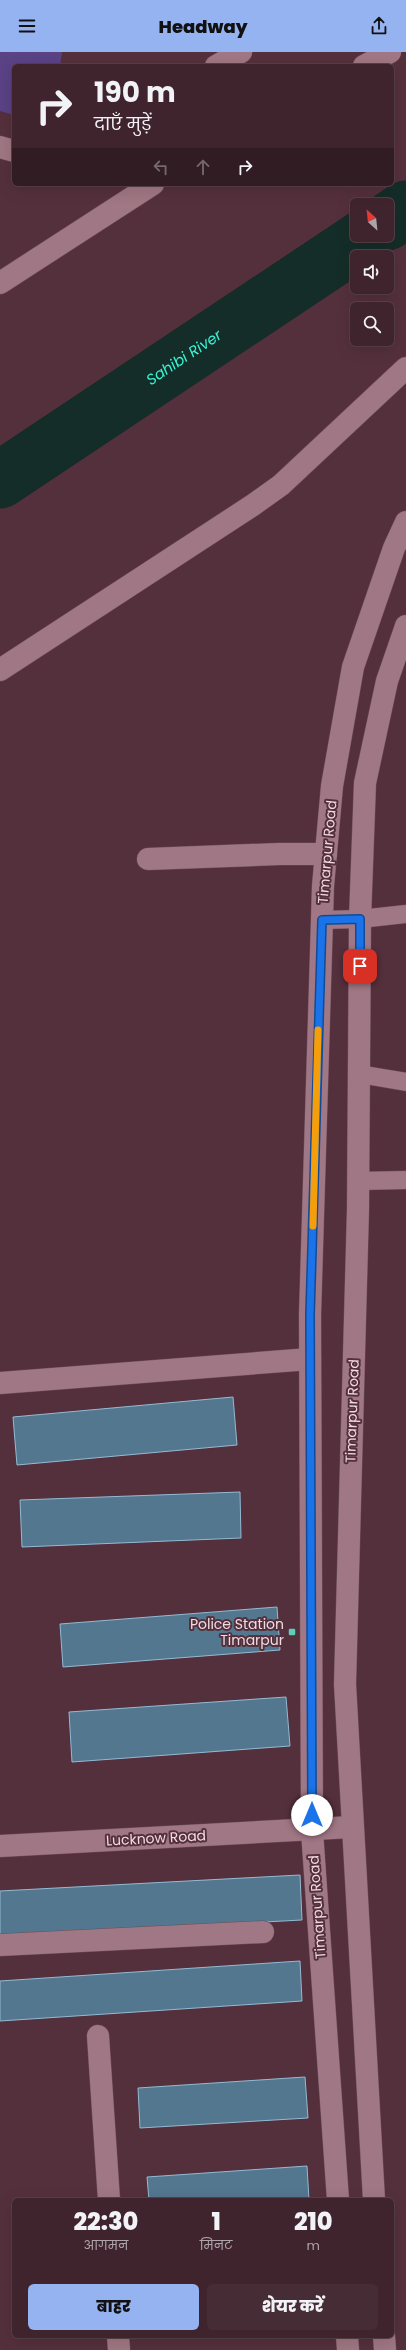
<!DOCTYPE html>
<html lang="hi">
<meta charset="utf-8">
<style>
body{margin:0;font-family:Poppins,"Noto Sans Devanagari",sans-serif;background:#462c35;color:#f1f3f6;height:100vh;display:flex;flex-direction:column;font-size:15px;white-space:nowrap}
*{box-sizing:border-box;margin:0}
p{font-size:13px;color:#ada4aa}
.icon{flex:none;width:22px;height:22px;fill:none;stroke:currentColor;stroke-width:2;stroke-linecap:round;stroke-linejoin:round}
.map{position:relative;flex:1;overflow:hidden}
.side{position:absolute;left:12px;top:2146px;width:382px;height:140px;display:flex;flex-direction:column;background:#3f242d;border-radius:6px;box-shadow:0 4px 16px #0002,0 0 0 1px #584149}
.side>*{flex:none}
.top-card{position:absolute;left:12px;top:12px;width:382px;height:122px;border-radius:6px;box-shadow:0 4px 16px #0002,0 0 0 1px #584149;background:#3f242d;color:#f1f3f6;overflow:hidden}
.needle{width:26px;rotate:333deg}
.buttons{position:absolute;left:350px;top:146px;display:grid;gap:8px}
.buttons a{display:grid;place-items:center;width:44px;height:44px;border-radius:6px;background:#3f242d;box-shadow:0 4px 16px #0002,0 0 0 1px #584149;font-size:20px}
.pin{position:absolute;display:grid;place-items:center;width:34px;height:34px;color:#fff;margin:-17px;border-radius:8px;box-shadow:0 2px 6px #0006}
.me{position:absolute;width:44px;margin:-22px;rotate:0deg;stroke-linejoin:round;filter:drop-shadow(0 0 3px #0008)}
.turn{display:flex;align-items:center;gap:14px;height:84px;padding:0 16px;font-size:18px}
.turn .icon{width:52px;height:52px;stroke-width:2.5}
.turn b{display:block;font-size:28px;line-height:34px}
.lanes{display:flex;align-items:center;height:38px;padding:0 16px;background:#0003;justify-content:center;gap:20px;direction:ltr}
.lanes .off{opacity:.35}
.eta{display:flex;justify-content:space-evenly;align-items:center;height:68px;text-align:center}
.eta b{font-size:24px;font-weight:800;line-height:28px}
.button{display:flex;gap:8px;margin-top:auto;padding:8px 16px}
.button a{flex:1;height:46px;border-radius:6px;background:#95b2f1;color:#111;font-size:16px;font-weight:800;line-height:46px;text-align:center}
.button a+a{background:#462c35;color:#f1f3f6}
header{display:flex;justify-content:space-between;align-items:center;height:52px;padding:0 16px;background:#95b2f1;color:#111;font-size:18px;font-weight:800}
.map>svg:first-child{display:block}
.green{fill:#5a4285}
.lines{fill:none;stroke-linecap:round;stroke-linejoin:round}
.river{stroke:#152d28;stroke-width:57}
.building{fill:#53778f;stroke:#94bad3}
.service-casing{stroke:#6c4e58;stroke-width:19}
.minor-casing{stroke:#6c4e58;stroke-width:23}
.tertiary-casing{stroke:#6c4e58;stroke-width:23}
.service{stroke:#a07784;stroke-width:18}
.minor{stroke:#a07784;stroke-width:22}
.tertiary{stroke:#a07784;stroke-width:22}
.route-casing{stroke:#114b97;stroke-width:10}
.route{stroke:#1a73e8;stroke-width:7}
.slow{stroke:#f59e0b;stroke-width:7}
.poi-dot{fill:#5eceb7;stroke:#54303c;stroke-width:1.5}
.labels{text-anchor:middle;stroke-width:4;stroke-linejoin:round;paint-order:stroke}
.street-label{font-size:14px;fill:#f2dae1;stroke:#54303c}
.poi-label{font-size:14px;fill:#f2dae1;stroke:#54303c;text-anchor:end}
.water-label{font-size:15px;font-style:italic;fill:#39f4d4;stroke:#54303c}
</style>
<header><svg class="icon" aria-label="menu" viewBox="0 0 24 24"><path d="M4 6h16M4 12h16M4 18h16"/></svg>Headway<svg class="icon" aria-label="share" viewBox="0 0 24 24"><path d="M12 15V3M7 8l5-5 5 5M5 13v7h14v-7"/></svg></header>
<div class="map">
<svg width="406" height="2298" viewBox="0 0 406 2298">
<rect width="100%" height="100%" fill="#54303c"/>
<path class="green" d="M0 0H62L60 14H14V63L0 59Z"/>
<g class="lines">
<g class="river">
<path d="M387 170 406 157"/>
<path id="s1" d="M0 428 368 183"/>
</g>
</g>
<g class="building">
<path d="M233 1345 237 1393 17 1413 13 1365Z"/>
<path d="M240 1440 241 1486 22 1495 20 1448Z"/>
<path d="M277 1555 280 1598 63 1615 60 1572Z"/>
<path d="M286 1645 290 1694 72 1710 69 1660Z"/>
<path d="M300 1823 302 1868 0 1884V1839Z"/>
<path d="M300 1909 302 1949 0 1969V1929Z"/>
<path d="M305 2025 308 2066 140 2076 138 2036Z"/>
<path d="M307 2114 309 2148H149L147 2125Z"/>
</g>
<g class="lines">
<defs>
<g id="service">
<path d="M322 868 360 867 406 862"/>
<path d="M359 1022 406 1030"/>
<path d="M358 1129 406 1128"/>
</g>
<g id="minor">
<path d="M216 14 241 0"/>
<path d="M364 14 390 0"/>
<path d="M0 95 14 99"/>
<path d="M0 231 153 132"/>
<path d="M0 618 253 453 281 433 406 316"/>
<path d="M148 807 279 802H326"/>
<path d="M0 1331 310 1307"/>
<path d="M0 1893 263 1880"/>
<path d="M98 1984 109 2148"/>
<path d="M118 2284 119 2298"/>
</g>
<g id="tertiary">
<path d="M0 1794 352 1775"/>
<path d="M338 2148 312 1779 310 1263 323 834 332 734 353 615 394 496 406 470"/>
<path d="M374 2148 345 1632 358 1157 360 867 365 731 387 629 406 574"/>
<path d="M347 2284 348 2298"/>
<path d="M384 2284 385 2298"/>
</g>
</defs>
<use href="#service" class="service-casing"/>
<use href="#minor" class="minor-casing"/>
<use href="#tertiary" class="tertiary-casing"/>
<use href="#service" class="service"/>
<use href="#minor" class="minor"/>
<use href="#tertiary" class="tertiary"/>
</g>
<g class="lines">
<defs>
<path id="route" d="M312 1763 310 1263 322 868 360 867V914"/>
</defs>
<use href="#route" class="route-casing"/>
<use href="#route" class="route"/>
<path class="slow" d="M313 1174 318 978"/>
</g>
<rect class="poi-dot" x="288" y="1576" width="8" height="8" rx="2"/>
<g class="labels">
<g class="street-label">
<text transform="translate(327 800) rotate(-85)" y="5">Timarpur Road</text>
<text transform="translate(352 1359) rotate(-88)" y="5">Timarpur Road</text>
<text transform="translate(156 1786) rotate(-3)" y="5">Lucknow Road</text>
<text transform="translate(317 1855) rotate(-94)" y="5">Timarpur Road</text>
</g>
<g class="poi-label">
<text x="284" y="1577">Police Station<tspan x="284" dy="16">Timarpur</tspan></text>
</g>
<g class="water-label">
<text dy="5" stroke="none"><textPath href="#s1" startOffset="221">Sahibi River</textPath></text>
</g>
</g>
</svg>
<div class="buttons">
<a><svg class="needle" viewBox="-14 -14 28 28"><path d="M0-13l5 13h-10z" fill="#e53935"/><path d="M0 13l5-13h-10z" fill="#ada4aa"/></svg></a>
<a><svg class="icon" aria-label="sound" viewBox="0 0 24 24"><path d="M4 9h4l5-4v14l-5-4H4zM17 9q2 3 0 6"/></svg></a>
<a><svg class="icon" aria-label="search" viewBox="0 0 24 24"><circle cx="10" cy="10" r="6"/><path d="M15 15l6 6"/></svg></a>
</div>
<div class="pin" style="left:360px;top:914px;background:#d93025"><svg class="icon" aria-label="arrive" viewBox="0 0 24 24"><path d="M6 21V4h12l-3 4 3 4H6"/></svg></div>
<svg class="me" style="left:312px;top:1763px" viewBox="-20 -20 40 40"><circle r="19" fill="#fff"/><path d="M0-13L10 11 0 6-10 11z" fill="#1a73e8"/></svg>
<div class="top-card">
<div class="turn"><svg class="icon" aria-label="right" viewBox="0 0 24 24"><path d="M7 20v-9h11M14 6l5 5-5 5"/></svg><div><b>190 m</b>दाएँ मुड़ें</div></div>
<div class="lanes"><svg class="icon off" aria-label="left" viewBox="0 0 24 24"><path d="M17 20v-9H6M10 6l-5 5 5 5"/></svg><svg class="icon off" aria-label="ahead" viewBox="0 0 24 24"><path d="M12 20V5M6 11l6-6 6 6"/></svg><svg class="icon" aria-label="right" viewBox="0 0 24 24"><path d="M7 20v-9h11M14 6l5 5-5 5"/></svg></div>
</div>
<section class="side">
<div class="eta">
<div><b>22:30</b><p>आगमन</p></div>
<div><b>1</b><p>मिनट</p></div>
<div><b>210</b><p>m</p></div>
</div>
<div class="button"><a>बाहर</a><a>शेयर करें</a></div>
</section>
</div>
